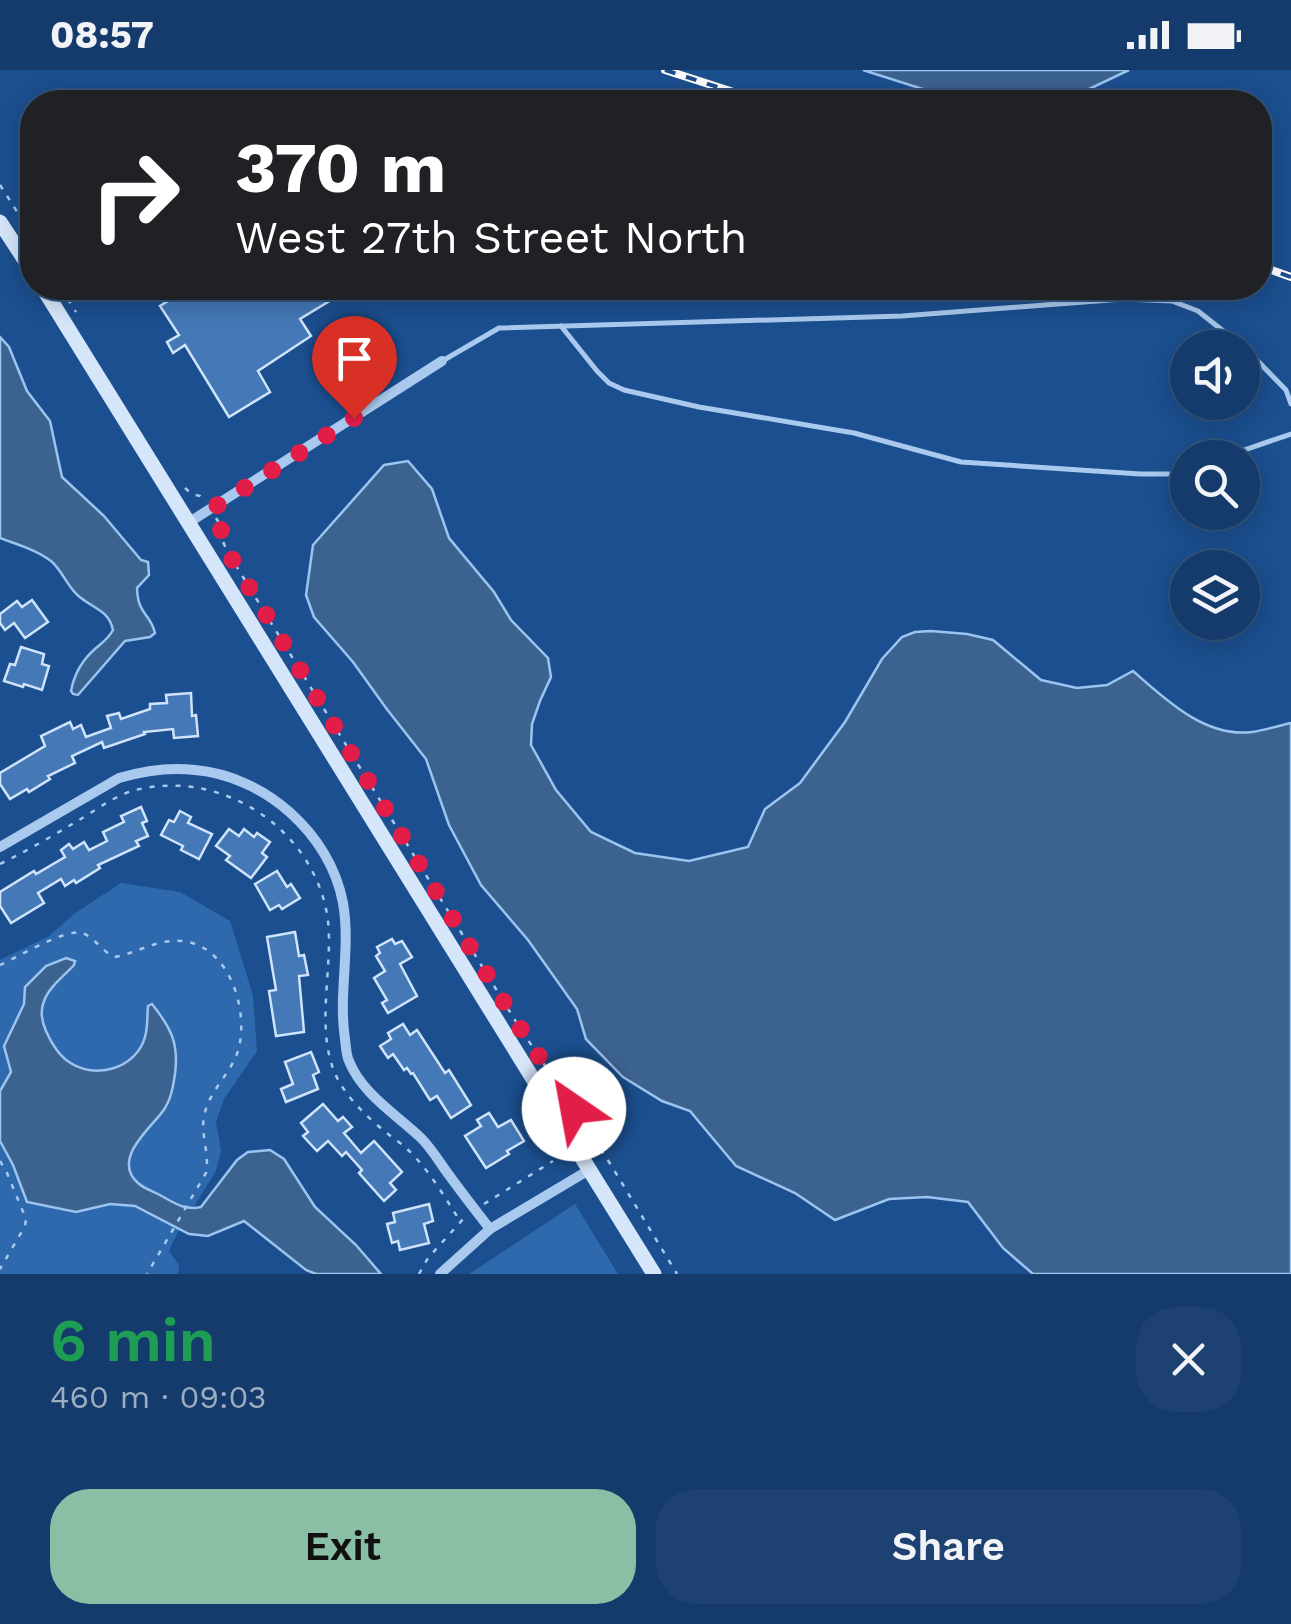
<!DOCTYPE html>
<meta charset="utf-8">
<style>
body{margin:0;font-family:"Work Sans",sans-serif;background:#1d4271;color:#f1f3f6;height:100vh;display:flex;flex-direction:column;font-size:38px;white-space:nowrap}
*{box-sizing:border-box;margin:0}
p{font-size:32px;color:#9dadc1}
.icon{flex:none;width:55px;height:55px;fill:none;stroke:currentColor;stroke-width:2;stroke-linecap:round;stroke-linejoin:round}
.map{position:relative;height:1204px;overflow:hidden}
.sheet{display:flex;flex-direction:column;background:#143b6b;flex:1}
.sheet>*{flex:none}
.top-card{position:absolute;left:20px;top:20px;width:1252px;height:210px;border-radius:40px;box-shadow:0 5px 25px #0003,0 0 0 2px #33557e;background:#202124;color:#fff;overflow:hidden}
.fabs{position:absolute;left:1170px;top:260px;display:grid;gap:20px}
.fabs a{display:grid;place-items:center;width:90px;height:90px;border-radius:50%;background:#143b6b;box-shadow:0 5px 25px #0003,0 0 0 2px #33557e;font-size:50px}
.pin{position:absolute;display:grid;place-items:center;width:85px;height:85px;color:#fff;margin:-102px -42px;border-radius:50% 50% 50% 0;rotate:-45deg;box-shadow:0 0 10px #0007}
.pin .icon{rotate:45deg}
.me{position:absolute;width:110px;margin:-55px;rotate:327deg;stroke-linejoin:round;filter:drop-shadow(0 0 8px #0008)}
.turn{display:flex;align-items:center;gap:35px;height:210px;padding:0 50px;font-size:45px}
.turn .icon{width:130px;height:130px;stroke-width:2.5}
.turn b{display:block;font-size:70px;line-height:85px}
.round{display:grid;place-items:center;flex:none;width:105px;height:105px;border-radius:40px;background:#1d4271}
.summary{display:flex;align-items:center;justify-content:space-between;height:170px;padding:0 50px}
h1{font-size:60px;font-weight:600;line-height:75px;color:#1e9e55}
.button{display:flex;gap:20px;margin-top:auto;padding:20px 50px}
.button a{flex:1;height:115px;border-radius:40px;background:#8abfa5;color:#111;font-size:40px;font-weight:600;line-height:115px;text-align:center}
.button a+a{background:#1d4271;color:#f1f3f6}
.status{display:flex;justify-content:space-between;align-items:center;height:70px;padding:0 50px;background:#143b6b;direction:ltr}
.status svg{height:28px;fill:currentColor}
.map>svg:first-child{display:block}
.green{fill:#2e69ad}
.water{fill:#3c6290;stroke:#9cc4f0;stroke-width:2.5}
.building{fill:#4478b7;stroke:#cfe3fa;stroke-width:2.5}
.lines{fill:none;stroke-linecap:round;stroke-linejoin:round}
.path{stroke:#a9c9ee;stroke-width:2.5;stroke-dasharray:5 8;stroke-linecap:butt}
.service{stroke:#a9c9ee;stroke-width:5}
.minor{stroke:#a9c9ee;stroke-width:10}
.secondary{stroke:#d6e6fa;stroke-width:15}
.rail-casing{stroke:#fff;stroke-width:8}
.rail{stroke:#1b4f8f;stroke-width:4;stroke-dasharray:11;stroke-linecap:butt}
.route{stroke:#e11d48;stroke-width:18;stroke-dasharray:0 32.4}
</style>
<div class="status"><b>08:57</b><svg viewBox="0 0 49 12"><path d="M0 12V9h3v3zM5 12V6h3v6zM10 12V3h3v9zM15 12V0h3v12zM26 1h20v11H26zM47 4h2v5h-2z"/></svg></div>
<div class="map">
<svg width="1291" height="1204" viewBox="0 0 1291 1204">
<rect width="100%" height="100%" fill="#1b4f8f"/>
<g class="green">
<path d="M121 813 180 822 230 851 253 925 257 981 224 1029 216 1052 221 1081 216 1101 177 1164 169 1181 179 1195 178 1204H0V890L49 866 74 844Z"/>
<path d="M575 1134 618 1204H469Z"/>
</g>
<g class="water">
<path d="M863 0H1129L1066 30 1043 32H988L957 30Z"/>
<path d="M0 267 9 277 27 321 50 351 62 407 104 446 141 490 148 492 149 505 137 518C138 546 150 542 155 563L150 567 125 571 78 625 73 624 71 621C74 605 83 589 96 578 103 572 108 569 113 560 109 541 95 539 81 528 68 519 63 501 51 491 37 480 16 474 0 468Z"/>
<path d="M408 391 432 419 449 468 494 522 511 550 548 588 551 607 540 631 532 654 531 675 556 720 591 762 635 783 689 791 748 777 765 739 800 713 845 652 882 589 902 567 915 562 931 561 967 564 993 570 1041 610 1077 618 1107 615 1133 601C1165 629 1205 668 1252 662 1265 660 1278 656 1291 653V1204H1033L1003 1178 968 1132 927 1127 889 1129 835 1150 795 1123 736 1096 690 1041 662 1031 623 1007 586 969 577 939 528 870 481 815 449 755 426 689 386 638 353 592 314 547 306 525 313 475 384 395Z"/>
<path d="M66 888 75 891 74 895C64 906 49 917 44 931 40 941 42 952 46 961 51 972 58 985 69 992 95 1010 136 999 145 967 148 957 147 946 148 936L152 934C171 958 179 973 175 1004 173 1017 171 1030 163 1041 151 1058 111 1089 138 1113 143 1118 152 1121 158 1124 173 1132 184 1141 201 1137L237 1090 248 1082 270 1080 284 1089 315 1137 356 1175 381 1204H316L306 1200 244 1151 208 1166 189 1164 135 1136 110 1134 76 1142 27 1132 13 1095 0 1071V1021L11 1002 4 976 24 934 25 917 46 896Z"/>
</g>
<g class="building">
<path d="M189 218H351L300 249 311 266 258 301 270 322 229 347 185 275 173 283 167 272 179 265 160 236Z"/>
<path d="M32 530 48 552 25 568 14 553 5 560 0 553V544L17 531 22 537Z"/>
<path d="M21 577 44 584 42 594 49 596 42 620 24 614 23 617 4 611 10 594 15 595Z"/>
<path d="M191 623 192 646 196 645 198 666 174 668 173 659 144 662 145 664 104 678 102 672 72 686 75 693 48 706 50 709 29 722 27 719 10 729 0 714V703L45 676 41 666 70 652 73 659 81 655 86 667 111 658 107 646 119 643 121 649 150 639V634L167 633 166 625Z"/>
<path d="M141 737 147 751 142 753 148 766 136 771 139 776 98 795 100 798 76 813 74 810 65 816 61 809 38 823 44 833 11 853 0 836V822L34 801 36 804 65 787 61 780 69 774 73 779 84 772 89 780 107 771 103 762 124 752 121 746Z"/>
<path d="M180 741 191 747 188 753 212 764 199 789 181 780 183 776 161 765 169 750 174 752Z"/>
<path d="M229 759 239 766 244 759 254 767 257 763 270 772 262 783 267 787 251 808 226 790 230 786 216 776Z"/>
<path d="M277 801 287 817 291 814 300 828 282 839 279 835 270 840 255 814Z"/>
<path d="M295 862 299 886 304 885 308 905 299 906 304 962 276 966 269 921 276 920 267 867Z"/>
<path d="M392 869 395 874 402 871 412 887 400 894 417 926 388 943 382 933 387 930 374 908 385 901 376 886 380 883 377 877Z"/>
<path d="M403 954 410 965 417 960 445 1003 449 1000 471 1035 451 1048 437 1026 430 1030 413 1003 411 1004 407 998 404 1000 393 984 388 988 380 976 391 969 388 963Z"/>
<path d="M311 982 319 1002 313 1005 318 1019 286 1032 281 1019 293 1014 285 992Z"/>
<path d="M323 1034 338 1051 343 1047 352 1057 344 1063 361 1083 374 1071 402 1102 390 1113 396 1120 384 1131 359 1103 362 1100 346 1082 342 1086 328 1071 317 1081 303 1066 308 1062 301 1053Z"/>
<path d="M489 1043 498 1057 511 1050 524 1071 507 1081 509 1084 486 1098 465 1066 481 1056 477 1050Z"/>
<path d="M429 1134 433 1151 424 1154 429 1173 400 1180 398 1171 392 1173 387 1154 395 1152 393 1143Z"/>
</g>
<g class="lines">
<g class="path">
<path d="M0 115 32 165"/>
<path d="M61 218 76 242"/>
<path d="M185 418 192 424 200 426 203 429"/>
<path d="M216 448 221 456V467L227 481 518 955 611 1095 677 1204"/>
<path d="M0 794C27 781 54 765 79 750 98 739 118 723 140 719 227 700 317 763 328 851 333 897 316 956 334 1001 344 1026 368 1048 388 1064 394 1069 401 1073 406 1078 428 1098 444 1126 460 1151"/>
<path d="M0 895C18 887 66 858 82 863 94 867 102 881 114 887 136 884 155 869 181 871 229 874 250 941 238 981 231 1003 211 1019 205 1042 199 1062 210 1082 206 1103L147 1204"/>
<path d="M0 1091 7 1103 26 1149 25 1156 0 1199"/>
<path d="M484 1134 553 1091"/>
<path d="M419 1204 428 1188 465 1147"/>
</g>
<g class="service">
<path d="M561 256 597 301 609 313 624 320 699 337 854 363 961 392 1140 404H1170L1188 398"/>
<path d="M444 290 499 258 902 246 1123 229 1172 231 1198 241 1246 279 1286 320 1291 334"/>
<path d="M1221 388 1291 364"/>
</g>
<g class="minor">
<path d="M188 453 442 291"/>
<path d="M0 777 119 708C143 701 170 697 195 700 264 706 330 763 343 833 351 878 338 924 345 969 346 976 346 985 349 991 362 1024 397 1045 421 1068 432 1079 440 1093 449 1105 462 1123 476 1141 490 1159"/>
<path d="M440 1204 490 1159 589 1100"/>
</g>
<g class="secondary">
<path d="M0 152 32 201"/>
<path d="M43 218 654 1204"/>
</g>
<defs>
<g id="rail">
<path d="M665 0 764 32"/>
<path d="M1260 196 1291 207"/>
</g>
</defs>
<use href="#rail" class="rail-casing"/>
<use href="#rail" class="rail"/>
</g>
<g class="lines">
<path class="route" d="M354 348 210 440 221 456V467L227 481 518 955 574 1039"/>
</g>
</svg>
<div class="fabs">
<a><svg class="icon" aria-label="sound" viewBox="0 0 24 24"><path d="M4 9h4l5-4v14l-5-4H4zM17 9q2 3 0 6"/></svg></a>
<a><svg class="icon" aria-label="search" viewBox="0 0 24 24"><circle cx="10" cy="10" r="6"/><path d="M15 15l6 6"/></svg></a>
<a><svg class="icon" aria-label="layers" viewBox="0 0 24 24"><path d="M12 4l9 5-9 5-9-5zM3 14l9 5 9-5"/></svg></a>
</div>
<div class="pin" style="left:354px;top:348px;background:#d93025"><svg class="icon" aria-label="arrive" viewBox="0 0 24 24"><path d="M6 21V4h12l-3 4 3 4H6"/></svg></div>
<svg class="me" style="left:574px;top:1039px" viewBox="-20 -20 40 40"><circle r="19" fill="#fff"/><path d="M0-13L10 11 0 6-10 11z" fill="#e11d48"/></svg>
<div class="top-card">
<div class="turn"><svg class="icon" aria-label="right" viewBox="0 0 24 24"><path d="M7 20v-9h11M14 6l5 5-5 5"/></svg><div><b>370 m</b>West 27th Street North</div></div>
</div>
</div>
<section class="sheet">
<div class="summary"><div><h1>6 min</h1><p>460 m · 09:03</p></div><a class="round"><svg class="icon" aria-label="close" viewBox="0 0 24 24"><path d="M6 6l12 12M18 6L6 18"/></svg></a></div>
<div class="button"><a>Exit</a><a>Share</a></div>
</section>
